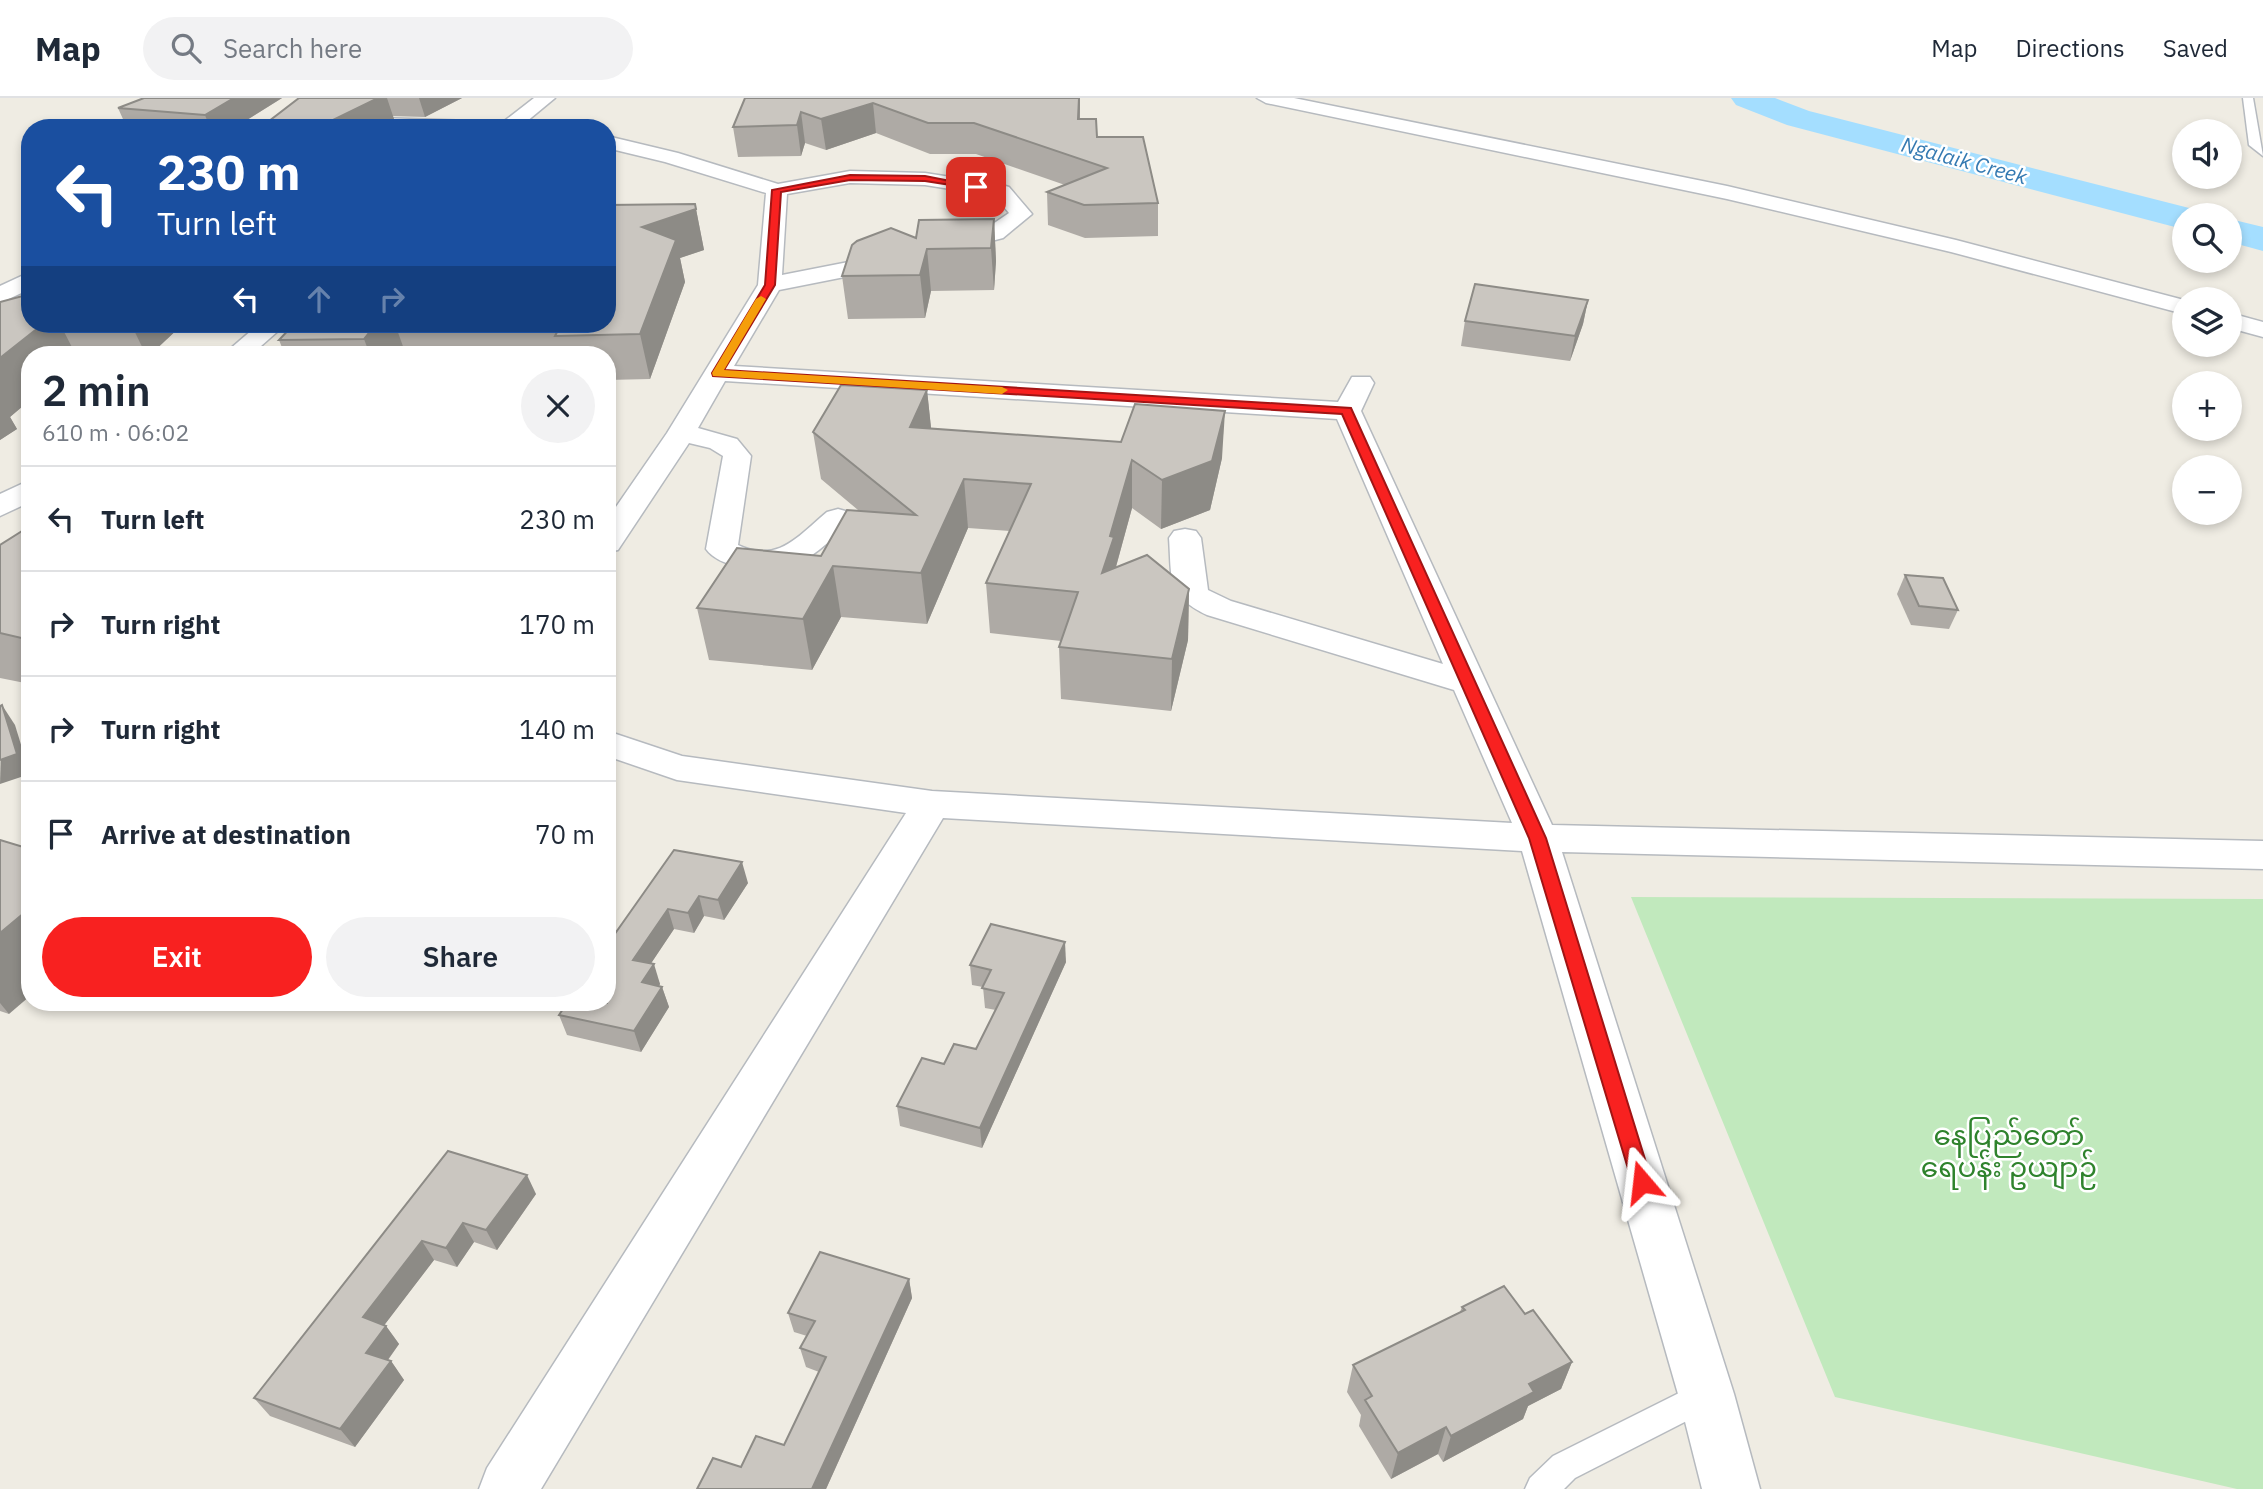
<!DOCTYPE html>
<meta charset="utf-8">
<style>
body{margin:0;font-family:"IBM Plex Sans","Noto Sans Myanmar",sans-serif;background:#f2f2f3;color:#1f2937;height:100vh;display:flex;flex-direction:column;font-size:26px;white-space:nowrap}
*{box-sizing:border-box;margin:0}
p{font-size:23px;color:#747a83}
.icon{flex:none;width:38px;height:38px;fill:none;stroke:currentColor;stroke-width:2;stroke-linecap:round;stroke-linejoin:round}
.map{position:relative;flex:1;overflow:hidden}
.drawer{position:absolute;left:21px;top:248px;width:595px;height:665px;display:flex;flex-direction:column;background:#fff;border-radius:28px;box-shadow:0 4px 10px #0003}
.drawer>*{flex:none}
.guide{position:absolute;left:21px;top:21px;width:595px;height:214px;border-radius:28px;box-shadow:0 4px 10px #0003;background:#1a4fa0;color:#fff;overflow:hidden}
.tools{position:absolute;left:2172px;top:21px;display:grid;gap:14px}
.tools a{display:grid;place-items:center;width:70px;height:70px;border-radius:50%;background:#fff;box-shadow:0 4px 10px #0003;font-size:35px}
.pin{position:absolute;display:grid;place-items:center;width:60px;height:60px;color:#fff;margin:-30px;border-radius:14px;box-shadow:0 4px 10px #0006}
.me{position:absolute;width:77px;margin:-38px;rotate:343deg;stroke-linejoin:round;filter:drop-shadow(0 0 5px #0008)}
.turn{display:flex;align-items:center;gap:24px;height:147px;padding:0 21px;font-size:32px}
.turn .icon{width:91px;height:91px;stroke-width:2.5}
.turn b{display:block;font-size:49px;line-height:60px}
.lanes{display:flex;align-items:center;height:66px;padding:0 21px;background:#0003;justify-content:center;gap:35px;direction:ltr}
.lanes .off{opacity:.35}
.round{display:grid;place-items:center;flex:none;width:74px;height:74px;border-radius:37px;background:#f2f2f3}
.overview{display:flex;align-items:center;justify-content:space-between;height:119px;padding:0 21px}
h1{font-size:42px;font-weight:600;line-height:52px}
.action{display:flex;gap:14px;margin-top:auto;padding:14px 21px}
.action a{flex:1;height:80px;border-radius:42px;background:#f82120;color:#fff;font-size:28px;font-weight:600;line-height:80px;text-align:center}
.action a+a{background:#f2f2f3;color:#1f2937}
ul{padding:0;list-style:none}
li{display:flex;align-items:center;gap:21px;height:105px;padding:0 21px;border-top:2px solid #e0e1e3}
li div{flex:1}
li b{display:block;font-size:26px}
li em{font-style:normal}
header{display:flex;align-items:center;gap:42px;box-sizing:border-box;height:98px;padding:0 35px;background:#fff;border-bottom:2px solid #e0e1e3}
header strong{font-size:33px}
nav{display:flex;gap:38px;margin-inline-start:auto;font-size:24px}
.search{width:490px;height:63px;background:#f2f2f3;display:flex;align-items:center;gap:18px;box-sizing:border-box;padding:0 24px;border-radius:38px;color:#747a83;font-size:26px}
.map>svg:first-child{display:block}
.green{fill:#c1e9bd}
.lines{fill:none;stroke-linecap:round;stroke-linejoin:round}
.river{fill:#a4deff;fill-rule:evenodd}
.lane-casing{stroke:#b6babf;stroke-width:3}
.street-casing{stroke:#b6babf;stroke-width:3}
.lane{fill:#fff;fill-rule:evenodd}
.street{fill:#fff;fill-rule:evenodd}
.wall{fill:#aeaaa5}
.shaded-wall{fill:#8d8b86}
.building{fill:#cac6c0;stroke:#8d8b86;stroke-width:2}
.route{fill:#f82120;stroke:#a11515;stroke-width:2}
.slow{fill:#f59e0b}
.labels{text-anchor:middle;stroke-width:5;stroke-linejoin:round;paint-order:stroke}
.far-water-label{font-size:21px;font-style:italic;fill:#357ab2;stroke:#fff}
.near-park-label{font-size:28px;fill:#2f832d;stroke:#fff}
</style>
<header>
<strong>Map</strong>
<div class="search"><svg class="icon" aria-label="search" viewBox="0 0 24 24"><circle cx="10" cy="10" r="6"/><path d="M15 15l6 6"/></svg>Search here</div>
<nav><a>Map</a><a>Directions</a><a>Saved</a></nav>
</header>
<div class="map">
<svg width="2263" height="1391" viewBox="0 0 2263 1391">
<rect width="100%" height="100%" fill="#efece3"/>
<path class="green" d="M1631 799 2263 801V1391H2237L1835 1299Z"/>
<g class="lines">
<g class="river">
<path d="M1731 0H1775L1809 13 2197 112 2201 117H2184V131L2171 128 1787 27 1736 7Z"/>
<path d="M2230 121 2263 129V153L2230 144Z"/>
</g>
<defs>
<g id="lane">
<path d="M2243 0H2253L2263 58 2249 47Z"/>
<path d="M1705 1282 1716 1286 1720 1297 1716 1308 1575 1380 1564 1391H1525L1530 1380 1553 1358Z"/>
</g>
<g id="street">
<path d="M534 0H555L526 24 538 30H292L301 24 347 19 503 24Z"/>
<path d="M1257 0H1294L1727 88 1956 142 2184 202V216L1951 154 1727 101 1266 5Z"/>
<path d="M607 38 678 55 778 86 850 73 925 75 1002 87 1009 89 1032 116 1003 140 880 172 779 192 734 268 1338 304 1352 279H1370L1374 285 1361 313 1552 727 2263 743V771L1562 754 1734 1296 1760 1391H1702L1678 1296 1522 753 943 720 541 1391H479L487 1370 906 715 677 682 607 658V633L682 658 932 693 1512 725 1454 592 1207 517C1166 497 1172 482 1169 440L1174 433 1185 431 1196 433 1201 440 1208 492 1231 503 1443 566 1337 321 725 283 698 330 737 341 751 358 738 447C778 466 798 438 827 414L838 411 849 414 853 420 849 426C813 458 789 483 739 469 727 466 713 461 706 451L723 358 710 350 689 345 618 452 607 454V422L667 335 758 187 766 95 665 64 607 50ZM850 85 925 87 995 98 1009 115 987 130 879 158 782 177 787 96Z"/>
<path d="M30 174V191L0 205V188Z"/>
<path d="M2230 215 2263 224V239L2230 230Z"/>
<path d="M259 226H286L251 257H223Z"/>
<path d="M30 382V404L0 418V396Z"/>
</g>
</defs>
<use href="#lane" class="lane-casing"/>
<use href="#street" class="street-casing"/>
<use href="#lane" class="lane"/>
<use href="#street" class="street"/>
</g>
<g class="wall">
<path d="M144 0H282L234 30H127L118 10Z"/>
<path d="M299 0H462L425 19 393 18 397 30Z"/>
<path d="M745 0H1080V21L1158 105V138L1085 140 1048 127 1047 94 1065 87 976 56H930L876 35 826 52 805 45 801 58 738 59 733 29Z"/>
<path d="M695 106 704 152 680 160 685 184 650 281 607 282V257H560L559 252 405 254 402 257H285L279 242 294 226H607Z"/>
<path d="M994 121 996 163 994 192 931 193 925 220 848 221 842 178 916 140Z"/>
<path d="M1588 202 1583 226 1570 263 1461 248 1465 223Z"/>
<path d="M30 226H183L150 257H30V302L10 319 17 331 0 342Z"/>
<path d="M927 292 931 330 1222 360 1210 412 1161 431 1132 410 1116 469 1189 491 1188 542 1171 613 1061 601 1059 549 1061 543 990 535 986 485 1010 433 968 430 927 526 841 519 812 572 709 562 697 510 821 458 858 412 821 381 813 334Z"/>
<path d="M30 428V586L0 580V447Z"/>
<path d="M1905 477 1958 512 1949 531 1911 527 1897 496Z"/>
<path d="M0 742 9 916 0 913Z"/>
<path d="M674 752 748 785 724 822 704 818 694 835 674 831 651 865 660 886 659 888 662 889 669 909 641 954 567 937 559 917Z"/>
<path d="M1066 864 982 1050 900 1028 897 1008 944 966 976 951 996 912 985 910 983 889 972 887 970 867Z"/>
<path d="M448 1053 536 1096 497 1152 474 1144 457 1169 434 1162 384 1227 386 1228 399 1246 388 1262 391 1263 404 1282 355 1349 270 1318 254 1300Z"/>
<path d="M909 1181 912 1200 826 1391 741 1369 784 1347 819 1274 806 1269 800 1250 807 1238 794 1234 788 1215Z"/>
<path d="M1462 1209 1525 1216 1572 1264 1561 1291 1528 1308 1523 1321 1443 1364 1438 1356 1391 1381 1359 1328 1361 1317 1347 1294 1353 1267 1460 1214Z"/>
</g>
<g class="shaded-wall">
<path d="M234 0H282L234 30H210L205 17Z"/>
<path d="M378 0H387L397 30H331L329 24Z"/>
<path d="M419 0H462L425 19Z"/>
<path d="M1079 0H1080L1079 52 1078 21Z"/>
<path d="M873 5 876 35 826 52 821 21Z"/>
<path d="M801 14 805 45 801 58 797 27Z"/>
<path d="M696 111 704 152 680 160 685 184 650 281 640 236 642 129Z"/>
<path d="M994 121 996 163 994 192 991 150Z"/>
<path d="M927 151 931 193 925 220 920 177Z"/>
<path d="M1588 202 1583 226 1570 263 1575 238Z"/>
<path d="M43 226H60L76 257H30V302L10 319 17 331 0 342V260Z"/>
<path d="M131 226H183L150 257H146Z"/>
<path d="M376 226H395L405 254 402 257H370L364 241Z"/>
<path d="M927 292 932 339 910 329Z"/>
<path d="M1225 313 1222 360 1210 412 1161 431 1162 382Z"/>
<path d="M1132 362V410L1115 472 1102 475 1110 438Z"/>
<path d="M964 381 968 430 927 526 921 475Z"/>
<path d="M833 468 841 519 812 572 803 521Z"/>
<path d="M1189 491 1188 542 1171 613 1172 561Z"/>
<path d="M2 607 15 627 30 676 0 686Z"/>
<path d="M742 764 748 785 724 822 718 802Z"/>
<path d="M699 798 704 818 694 835 688 815Z"/>
<path d="M30 810V898L9 916 0 905V835Z"/>
<path d="M668 811 674 831 640 882 633 862Z"/>
<path d="M1065 844 1066 864 982 1050 980 1030Z"/>
<path d="M654 866 660 886 648 905 642 884Z"/>
<path d="M662 889 669 909 641 954 634 933Z"/>
<path d="M527 1077 536 1096 497 1152 486 1132Z"/>
<path d="M463 1125 474 1144 457 1169 446 1150Z"/>
<path d="M422 1143 434 1162 376 1238 363 1219Z"/>
<path d="M909 1181 912 1200 826 1391H812Z"/>
<path d="M386 1228 399 1246 379 1274 366 1255Z"/>
<path d="M391 1263 404 1282 355 1349 340 1331Z"/>
<path d="M1572 1264 1561 1291 1528 1308 1523 1321 1443 1364 1451 1338 1529 1286Z"/>
<path d="M1446 1329 1438 1356 1391 1381 1398 1355Z"/>
</g>
<g class="building">
<path d="M144 0H234L205 17 118 10Z"/>
<path d="M299 0H378L329 24H386L379 30H260Z"/>
<path d="M745 0H1079L1078 21H1096L1097 39H1143L1158 105 1084 107 1047 94 1107 70 974 25H928L873 5 821 21 801 14 797 27 733 29Z"/>
<path d="M695 106 696 111 642 129 676 142 640 236 555 238 561 226H607V107Z"/>
<path d="M994 121 991 150 927 151 920 177 842 178 852 147 857 143 891 130 916 140 919 122Z"/>
<path d="M1475 186 1588 202 1575 238 1465 223Z"/>
<path d="M30 196V226H43L0 260V204Z"/>
<path d="M294 226H376L364 241 279 242Z"/>
<path d="M841 287 927 292 910 329 1121 344 1135 306 1225 313 1212 363 1162 382 1132 362 1110 438 1114 439 1102 475 1147 457 1189 491 1172 561 1059 549 1078 494 986 485 1031 386 964 381 921 475 833 468 803 521 697 510 737 450 821 458 847 412 916 417 813 334Z"/>
<path d="M30 428V542L0 535V447Z"/>
<path d="M1905 477 1943 480 1958 512 1919 508Z"/>
<path d="M2 607 17 656 0 662V608Z"/>
<path d="M30 632V689L24 688Z"/>
<path d="M0 742 30 751V810L0 835Z"/>
<path d="M674 752 742 764 718 802 699 798 688 815 668 811 633 862 654 866 642 884 662 889 634 933 559 917 567 905H607V847Z"/>
<path d="M991 826 1065 844 980 1030 897 1008 922 960 944 966 954 946 976 951 1004 895 982 890 991 872 970 867Z"/>
<path d="M448 1053 527 1077 486 1132 463 1125 446 1150 422 1143 363 1219 386 1228 366 1255 391 1263 340 1331 254 1300Z"/>
<path d="M820 1154 909 1181 812 1391H697L713 1360 741 1369 756 1338 784 1347 826 1259 800 1250 815 1223 788 1215Z"/>
<path d="M1504 1188 1525 1216 1533 1212 1572 1264 1529 1286 1534 1294 1451 1338 1446 1329 1398 1355 1365 1302 1372 1298 1353 1267 1465 1212 1462 1209Z"/>
</g>
<path class="route" d="M850 77 925 78 981 89 976 91 925 83 850 82 781 94 775 187 724 272 1351 310 1546 740 1652 1084 1649 1091 1642 1093 1635 1091 1632 1084 1529 740 1342 316 713 278 712 275 765 187 772 92Z"/>
<path class="slow" d="M761 198 766 201 724 272 1002 289 1008 292 1002 296 713 278 712 275 756 201Z"/>
<g class="labels">
<g class="far-water-label">
<text transform="translate(1964 63) rotate(15)" y="7">Ngalaik Creek</text>
</g>
<g class="near-park-label">
<text x="2009" y="1047">နေပြည်တော်<tspan x="2009" dy="32">ရေပန်း ဥယျာဉ်</tspan></text>
</g>
</g>
</svg>
<div class="tools">
<a><svg class="icon" aria-label="sound" viewBox="0 0 24 24"><path d="M4 9h4l5-4v14l-5-4H4zM17 9q2 3 0 6"/></svg></a>
<a><svg class="icon" aria-label="search" viewBox="0 0 24 24"><circle cx="10" cy="10" r="6"/><path d="M15 15l6 6"/></svg></a>
<a><svg class="icon" aria-label="layers" viewBox="0 0 24 24"><path d="M12 4l9 5-9 5-9-5zM3 14l9 5 9-5"/></svg></a>
<a>+</a>
<a>−</a>
</div>
<div class="pin" style="left:976px;top:89px;background:#d93025"><svg class="icon" aria-label="arrive" viewBox="0 0 24 24"><path d="M6 21V4h12l-3 4 3 4H6"/></svg></div>
<svg class="me" style="left:1642px;top:1084px" viewBox="-20 -20 40 40"><path d="M0-17L14 15 0 8-14 15z" fill="#f82120" stroke="#fff" stroke-width="4"/></svg>
<div class="guide">
<div class="turn"><svg class="icon" aria-label="left" viewBox="0 0 24 24"><path d="M17 20v-9H6M10 6l-5 5 5 5"/></svg><div><b>230 m</b>Turn left</div></div>
<div class="lanes"><svg class="icon" aria-label="left" viewBox="0 0 24 24"><path d="M17 20v-9H6M10 6l-5 5 5 5"/></svg><svg class="icon off" aria-label="ahead" viewBox="0 0 24 24"><path d="M12 20V5M6 11l6-6 6 6"/></svg><svg class="icon off" aria-label="right" viewBox="0 0 24 24"><path d="M7 20v-9h11M14 6l5 5-5 5"/></svg></div>
</div>
<section class="drawer">
<div class="overview"><div><h1>2 min</h1><p>610 m · 06:02</p></div><a class="round"><svg class="icon" aria-label="close" viewBox="0 0 24 24"><path d="M6 6l12 12M18 6L6 18"/></svg></a></div>
<ul>
<li><svg class="icon" aria-label="left" viewBox="0 0 24 24"><path d="M17 20v-9H6M10 6l-5 5 5 5"/></svg><div><b>Turn left</b></div><em>230 m</em></li>
<li><svg class="icon" aria-label="right" viewBox="0 0 24 24"><path d="M7 20v-9h11M14 6l5 5-5 5"/></svg><div><b>Turn right</b></div><em>170 m</em></li>
<li><svg class="icon" aria-label="right" viewBox="0 0 24 24"><path d="M7 20v-9h11M14 6l5 5-5 5"/></svg><div><b>Turn right</b></div><em>140 m</em></li>
<li><svg class="icon" aria-label="arrive" viewBox="0 0 24 24"><path d="M6 21V4h12l-3 4 3 4H6"/></svg><div><b>Arrive at destination</b></div><em>70 m</em></li>
</ul>
<div class="action"><a>Exit</a><a>Share</a></div>
</section>
</div>
